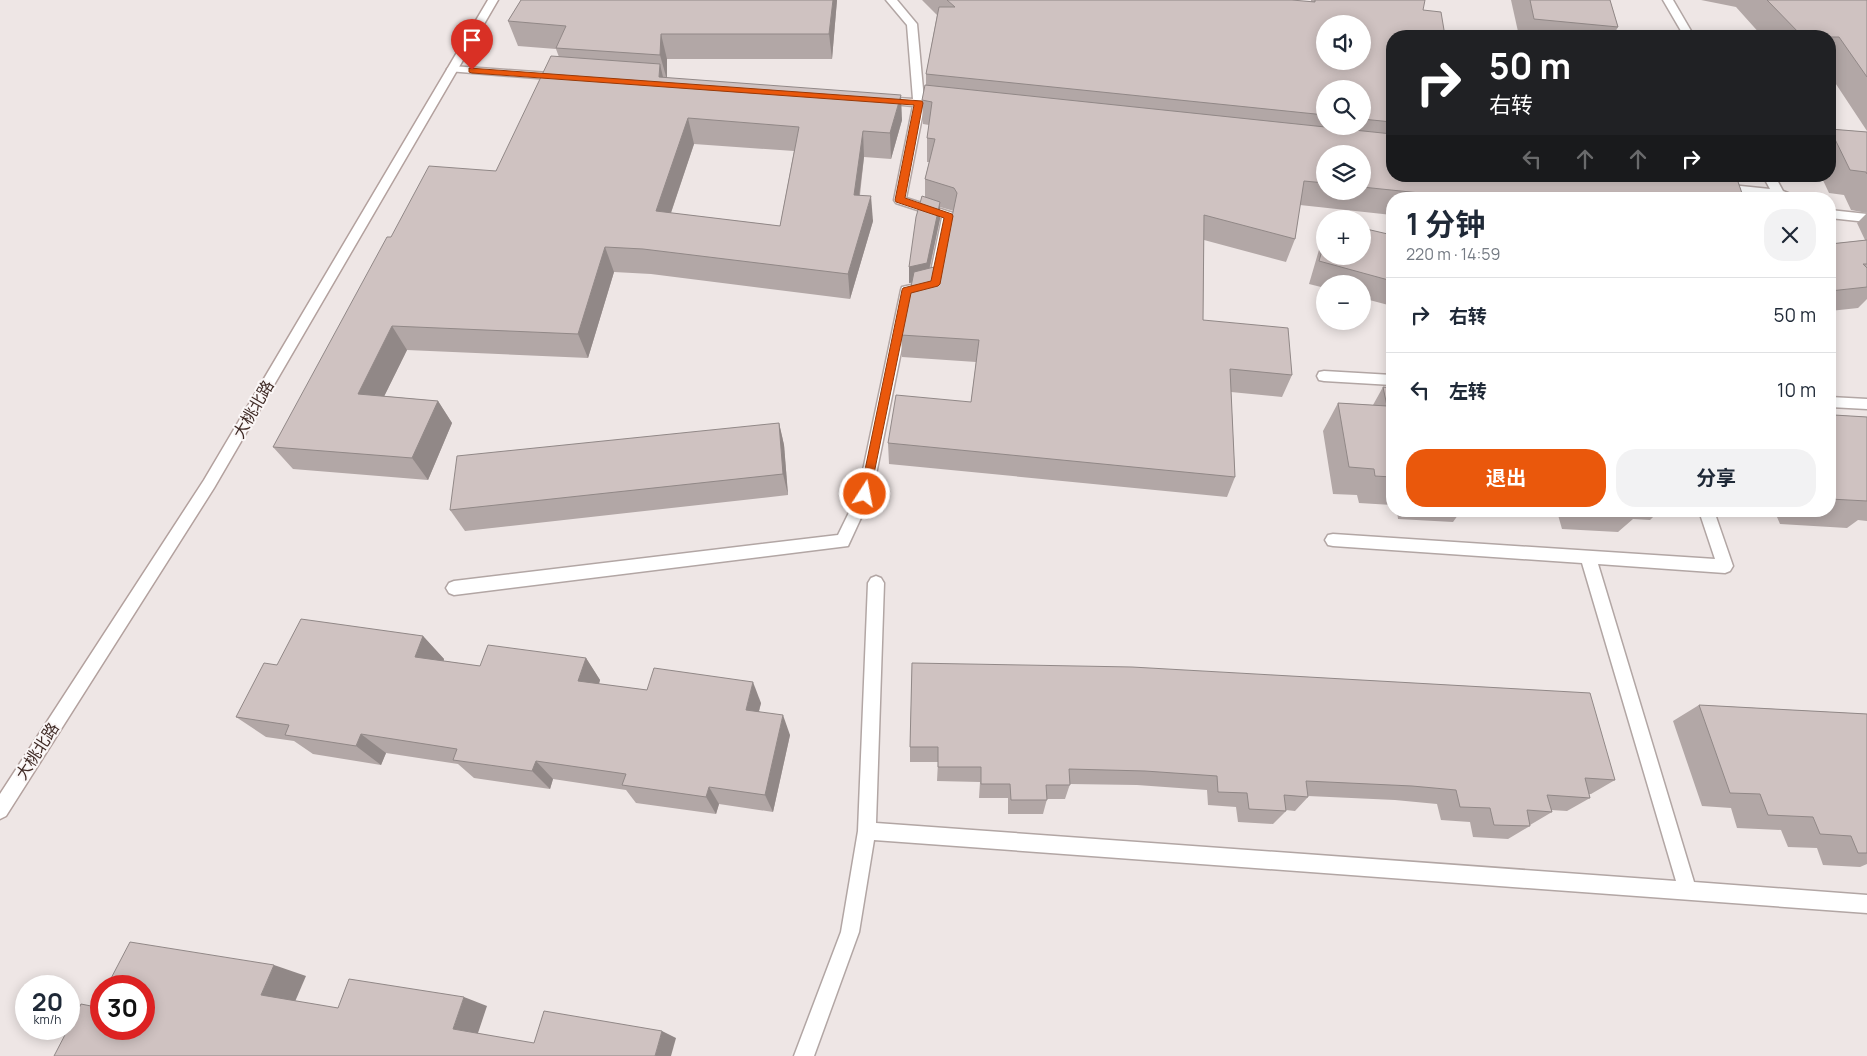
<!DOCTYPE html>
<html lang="zh">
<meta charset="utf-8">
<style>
body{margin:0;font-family:Manrope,"Noto Sans SC",sans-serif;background:#f2f2f3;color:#1f2937;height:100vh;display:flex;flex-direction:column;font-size:19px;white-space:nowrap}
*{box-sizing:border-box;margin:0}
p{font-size:16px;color:#747a83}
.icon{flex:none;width:28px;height:28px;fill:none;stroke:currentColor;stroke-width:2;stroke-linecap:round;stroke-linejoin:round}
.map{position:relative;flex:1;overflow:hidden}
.panel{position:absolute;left:1386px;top:192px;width:450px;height:325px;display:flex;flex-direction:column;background:#fff;border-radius:20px;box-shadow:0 2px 12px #0003}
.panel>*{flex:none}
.banner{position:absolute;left:1386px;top:30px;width:450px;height:152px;border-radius:20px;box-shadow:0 2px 12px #0003;background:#202124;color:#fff;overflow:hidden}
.tools{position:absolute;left:1316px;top:15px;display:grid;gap:10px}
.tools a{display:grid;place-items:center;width:55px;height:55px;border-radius:50%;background:#fff;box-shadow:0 2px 12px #0003;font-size:25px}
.speed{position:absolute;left:15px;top:975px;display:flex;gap:10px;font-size:25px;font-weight:700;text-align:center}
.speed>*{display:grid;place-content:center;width:65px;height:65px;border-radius:50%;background:#fff;box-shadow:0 2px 12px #0003;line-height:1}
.speed small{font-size:12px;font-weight:400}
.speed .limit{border:8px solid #d22;background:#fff;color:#111}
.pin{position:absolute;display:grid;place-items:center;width:42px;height:42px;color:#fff;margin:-51px -21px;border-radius:50% 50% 50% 0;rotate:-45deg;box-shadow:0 0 5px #0007}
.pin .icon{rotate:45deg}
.me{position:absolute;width:55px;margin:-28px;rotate:11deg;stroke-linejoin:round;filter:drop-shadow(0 0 4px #0008)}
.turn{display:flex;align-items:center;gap:18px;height:105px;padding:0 20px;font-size:22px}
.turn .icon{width:65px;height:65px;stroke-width:2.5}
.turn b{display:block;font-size:35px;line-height:42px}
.lanes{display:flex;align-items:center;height:48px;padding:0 20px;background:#0003;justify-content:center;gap:25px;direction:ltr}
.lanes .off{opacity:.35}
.round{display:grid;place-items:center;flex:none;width:52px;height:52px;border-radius:20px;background:#f2f2f3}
.overview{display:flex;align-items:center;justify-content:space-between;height:85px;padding:0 20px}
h1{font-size:30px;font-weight:700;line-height:38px}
.primary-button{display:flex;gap:10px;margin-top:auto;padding:10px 20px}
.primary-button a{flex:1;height:58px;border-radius:20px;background:#ea580c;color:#fff;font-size:20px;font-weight:700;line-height:58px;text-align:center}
.primary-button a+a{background:#f2f2f3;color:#1f2937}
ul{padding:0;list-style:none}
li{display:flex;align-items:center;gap:15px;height:75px;padding:0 20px;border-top:1px solid #e0e1e3}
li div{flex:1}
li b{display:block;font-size:19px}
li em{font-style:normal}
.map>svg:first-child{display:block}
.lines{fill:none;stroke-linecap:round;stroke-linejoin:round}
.street-casing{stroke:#b2a6a4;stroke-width:3}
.secondary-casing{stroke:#b3a19e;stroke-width:3}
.street{fill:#fff;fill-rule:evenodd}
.secondary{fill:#fff;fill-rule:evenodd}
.wall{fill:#b2a7a6;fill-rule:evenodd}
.shaded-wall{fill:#918887}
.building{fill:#cfc2c1;stroke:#918887;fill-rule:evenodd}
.route{fill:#ea580c;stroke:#983908}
.labels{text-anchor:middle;stroke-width:4;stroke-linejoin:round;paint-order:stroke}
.street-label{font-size:16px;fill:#3f2a25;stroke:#faf6f6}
</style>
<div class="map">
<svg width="1867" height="1056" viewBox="0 0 1867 1056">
<rect width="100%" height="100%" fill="#eee6e5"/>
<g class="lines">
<defs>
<g id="street">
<path d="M886 0H897L917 24 924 100 933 102 935 104 933 106 924 107 906 198 953 213 955 216 941 284 940 287 913 293 872 494 848 546 454 595 449 593 446 588 449 583 454 581 838 535 858 494 901 290 902 287 929 281 942 218 896 203 894 200 913 106 882 103 876 100 882 97 913 99 907 25Z"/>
<path d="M1663 0H1673L1694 36H1684Z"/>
<path d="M452 66 562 74 567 77 562 80 448 71 447 69Z"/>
<path d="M1763 176H1775L1783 191 1795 196 1797 199H1779L1721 192 1715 188 1721 184 1770 189Z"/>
<path d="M1830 210 1867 214V222L1830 218Z"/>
<path d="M1324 371 1392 375V385L1324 381 1319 380 1317 376 1319 372Z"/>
<path d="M1830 397 1867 399V409L1830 407Z"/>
<path d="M1699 511H1714L1733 566 1730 571 1725 573 1598 564 1694 882 1867 895V913L874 840 859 932 814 1056H794L841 932 858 831 868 583 871 578 876 576 881 578 884 583 876 823 1676 881 1582 563 1333 546 1328 545 1325 540 1328 535 1333 534 1715 559Z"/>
</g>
<path id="secondary" d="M488 0H498L214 488 6 816 0 819V794L204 480Z"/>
</defs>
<use href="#street" class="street-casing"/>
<use href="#secondary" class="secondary-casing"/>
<use href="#street" class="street"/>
<use href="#secondary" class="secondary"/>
</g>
<g class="wall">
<path d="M521 0H837L832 59H667V78L902 120 891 159 864 157 860 195 873 221 850 299 651 274 614 272 588 358 407 350 384 396 438 401 452 423 428 480 293 469 273 447 391 237 496 171 559 57 556 49 518 46 508 21ZM694 144 794 151 780 226 671 213Z"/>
<path d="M922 0H1292L1311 2V0H1425L1392 36V176L1744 199H1392V215L1300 205 1295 239 1286 262 1204 240 1203 320 1292 375 1282 397 1231 392 1235 477 1227 497 889 464 888 443 971 402 976 362 902 357 901 335 912 283H909V267L925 197V179L929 162H927V138L929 125 923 124 922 100 926 85V74L937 15ZM1325 89H1362V126H1325ZM1325 154H1362V191H1325ZM940 207 954 211 942 265 930 268 940 219Z"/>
<path d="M1511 0H1610L1618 27 1613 36H1519Z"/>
<path d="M1701 0H1867V131L1830 75V36H1762L1736 7Z"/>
<path d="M1830 129 1867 132V299L1858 308 1830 311V244L1865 240 1857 223 1867 213 1851 210 1844 195 1829 193 1821 176H1830Z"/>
<path d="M1325 234V256L1392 235V306L1362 298V284H1325V288L1309 284 1321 243Z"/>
<path d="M1383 387 1392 388V505L1359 503 1357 495 1333 494 1323 431 1338 403 1373 405Z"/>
<path d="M1830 407 1834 415 1867 417V521L1858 520 1847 528 1780 524 1777 517 1717 513 1715 511H1830Z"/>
<path d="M779 423 784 445 788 495 465 531 450 510Z"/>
<path d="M1397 511H1461L1453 522 1398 519Z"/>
<path d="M1500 511H1676L1673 514 1657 513 1650 520 1633 519 1618 532 1562 529 1558 515Z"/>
<path d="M1679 511H1699L1697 512Z"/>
<path d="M423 636 444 659V661L480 666 586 658 600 680 599 684 647 690 761 703 759 711 790 735 773 812 719 804 716 814 636 803 626 790 553 779 550 789 474 778 458 764 386 753 381 765 313 754 294 741 266 737 236 717 277 665Z"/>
<path d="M912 663 1615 780 1591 794H1589L1590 798 1567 811 1551 810 1552 812 1530 825V826L1508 839 1473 837 1470 822 1441 820 1437 804 1395 800 1308 796V797L1295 811 1286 810V811L1273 824 1238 822 1236 807 1208 805 1207 790 1137 785 1070 784 1065 799H1047L1043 814H1008V798H979L980 782 937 781 938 762H910V747Z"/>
<path d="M1699 705 1867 714V864L1860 867 1823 865 1817 848 1788 847 1781 830 1737 828 1731 808 1702 806 1673 721Z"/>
</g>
<g class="shaded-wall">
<path d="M833 0H837L832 59 829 34Z"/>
<path d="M661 34 667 59V80L660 55Z"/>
<path d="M660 64 666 90 659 77Z"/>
<path d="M901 95 902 120 891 159 890 133Z"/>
<path d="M688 118 694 144 663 236 656 211Z"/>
<path d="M863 131 864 157 856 220 854 195Z"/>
<path d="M871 196 873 221 850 299 848 274Z"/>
<path d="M940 202V219L927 279 909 283V267Z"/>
<path d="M605 247 614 272 588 358 578 334Z"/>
<path d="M392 326 407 350 374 417 358 394Z"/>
<path d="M438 401 452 423 428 480 412 458Z"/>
<path d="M779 423 784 445 788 495 783 474Z"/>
<path d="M423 636 444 659 436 678 415 657Z"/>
<path d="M586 658 600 680 593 702 578 681Z"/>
<path d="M753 682 761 703 754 730 746 710Z"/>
<path d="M783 715 790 735 773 812 765 795Z"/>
<path d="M361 734 386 753 381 765 356 746Z"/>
<path d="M536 761 553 779 550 789 532 771Z"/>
<path d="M709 787 719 804 716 814 706 797Z"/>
<path d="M274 965 306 976 294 1004 261 995Z"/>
<path d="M464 997 487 1006 477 1036 453 1029Z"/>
<path d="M662 1031 676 1038 671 1056H655Z"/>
</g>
<g class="building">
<path d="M521 0H833L829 34H661L660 55 556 48 566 26 508 21Z"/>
<path d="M947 0H1292L1315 2V0H1425L1423 10 1441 12 1445 36H1392V122L1362 119V89H1325V115L926 74 939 7H955ZM1325 24H1362V61H1325Z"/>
<path d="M1530 0H1610L1618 27 1534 19Z"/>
<path d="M1767 0H1867V77L1839 37H1830V36H1802Z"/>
<path d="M551 56 660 64 659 77 901 95 890 133 863 131 854 195 871 196 848 274 643 249 605 247 578 334 392 326 358 394 438 401 412 458 273 447 387 237H391L429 166 496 171ZM688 118 799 127 780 226 656 211Z"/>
<path d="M925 85 1392 134V176H1736L1744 199H1478L1362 187V154H1325V183L1304 181 1295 239 1204 215 1203 320 1288 328 1292 375 1230 369 1235 477 888 443 896 395 971 402 979 340 901 335 914 272 942 265 957 193 954 188 925 179 935 139 927 138 932 102 922 100Z"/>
<path d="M1830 129 1867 132V174L1866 172 1850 170Z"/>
<path d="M922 196 940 202 927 263 909 267 916 217Z"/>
<path d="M1362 228 1392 235V281L1319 261 1325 240V256H1362Z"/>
<path d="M1867 240V264H1863L1867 268V287L1830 291V244Z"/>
<path d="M1383 387 1392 388V477L1375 476 1374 469 1349 467 1338 403 1387 406Z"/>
<path d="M1830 407 1834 415 1867 417V501L1830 499Z"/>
<path d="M779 423 783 474 450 510 457 456Z"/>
<path d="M301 619 423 636 415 657 480 666 488 645 586 658 578 681 647 690 654 668 753 682 746 710 783 715 765 795 709 787 706 797 622 785 626 774 536 761 532 771 453 760 457 749 361 734 356 746 285 735 289 725 236 717 264 663 277 665Z"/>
<path d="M912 663 1132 667 1590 693 1615 780 1585 778 1590 798 1547 795 1552 812 1527 810 1530 826 1494 825 1490 808 1460 807 1456 790 1412 786 1306 781 1308 797 1284 795 1286 811 1249 809 1247 793 1218 792 1217 776 1145 771 1069 769 1070 785H1046L1047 800H1011L1010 784H981V767H938V747H910Z"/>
<path d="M1699 705 1867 714V853H1858L1851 836 1820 834 1813 817 1768 815 1760 794 1730 793Z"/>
<path d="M130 942 274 965 261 995 338 1008 349 979 464 997 453 1029 534 1043 544 1011 662 1031 655 1056H54L81 1004 96 1007 101 998V1029H144V986H107Z"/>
</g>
<path class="route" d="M469 68 922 101 923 103 905 198 952 214 953 216 940 284 938 286 911 293 869 498 865 499 860 494 902 290 903 288 931 281 944 218 896 202 895 200 914 105 472 73 469 72Z"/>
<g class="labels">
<g class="street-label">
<text transform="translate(253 409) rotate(-60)" y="6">大桃北路</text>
<text transform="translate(37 751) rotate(-57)" y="6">大桃北路</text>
</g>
</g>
</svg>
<div class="tools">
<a><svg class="icon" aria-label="sound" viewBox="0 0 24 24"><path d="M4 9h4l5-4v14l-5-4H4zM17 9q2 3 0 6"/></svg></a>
<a><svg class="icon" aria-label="search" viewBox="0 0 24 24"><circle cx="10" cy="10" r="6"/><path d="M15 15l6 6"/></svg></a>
<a><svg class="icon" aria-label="layers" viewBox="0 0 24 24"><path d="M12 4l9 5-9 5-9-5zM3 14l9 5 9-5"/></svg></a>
<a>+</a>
<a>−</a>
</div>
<div class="speed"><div>20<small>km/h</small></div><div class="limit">30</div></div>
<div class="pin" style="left:472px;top:70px;background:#d93025"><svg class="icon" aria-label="arrive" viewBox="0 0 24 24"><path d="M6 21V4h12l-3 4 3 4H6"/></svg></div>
<svg class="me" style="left:865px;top:494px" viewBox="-20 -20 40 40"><circle r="17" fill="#ea580c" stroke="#fff" stroke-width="3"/><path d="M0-11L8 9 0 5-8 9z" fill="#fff"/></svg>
<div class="banner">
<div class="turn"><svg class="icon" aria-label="right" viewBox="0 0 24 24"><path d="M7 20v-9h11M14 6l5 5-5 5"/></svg><div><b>50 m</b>右转</div></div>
<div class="lanes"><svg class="icon off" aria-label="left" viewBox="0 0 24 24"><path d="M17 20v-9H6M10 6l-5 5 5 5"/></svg><svg class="icon off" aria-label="ahead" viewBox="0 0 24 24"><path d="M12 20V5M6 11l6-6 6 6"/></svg><svg class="icon off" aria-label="ahead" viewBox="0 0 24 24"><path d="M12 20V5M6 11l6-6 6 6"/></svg><svg class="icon" aria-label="right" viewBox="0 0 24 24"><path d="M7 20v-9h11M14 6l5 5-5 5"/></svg></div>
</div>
<section class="panel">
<div class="overview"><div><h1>1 分钟</h1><p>220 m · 14:59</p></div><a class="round"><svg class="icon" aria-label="close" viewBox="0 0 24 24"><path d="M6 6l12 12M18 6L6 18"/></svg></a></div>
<ul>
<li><svg class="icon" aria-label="right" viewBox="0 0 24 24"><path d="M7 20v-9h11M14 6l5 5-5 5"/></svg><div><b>右转</b></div><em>50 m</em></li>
<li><svg class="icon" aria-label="left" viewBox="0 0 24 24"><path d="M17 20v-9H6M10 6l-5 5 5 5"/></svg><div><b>左转</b></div><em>10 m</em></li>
</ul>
<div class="primary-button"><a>退出</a><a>分享</a></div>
</section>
</div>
